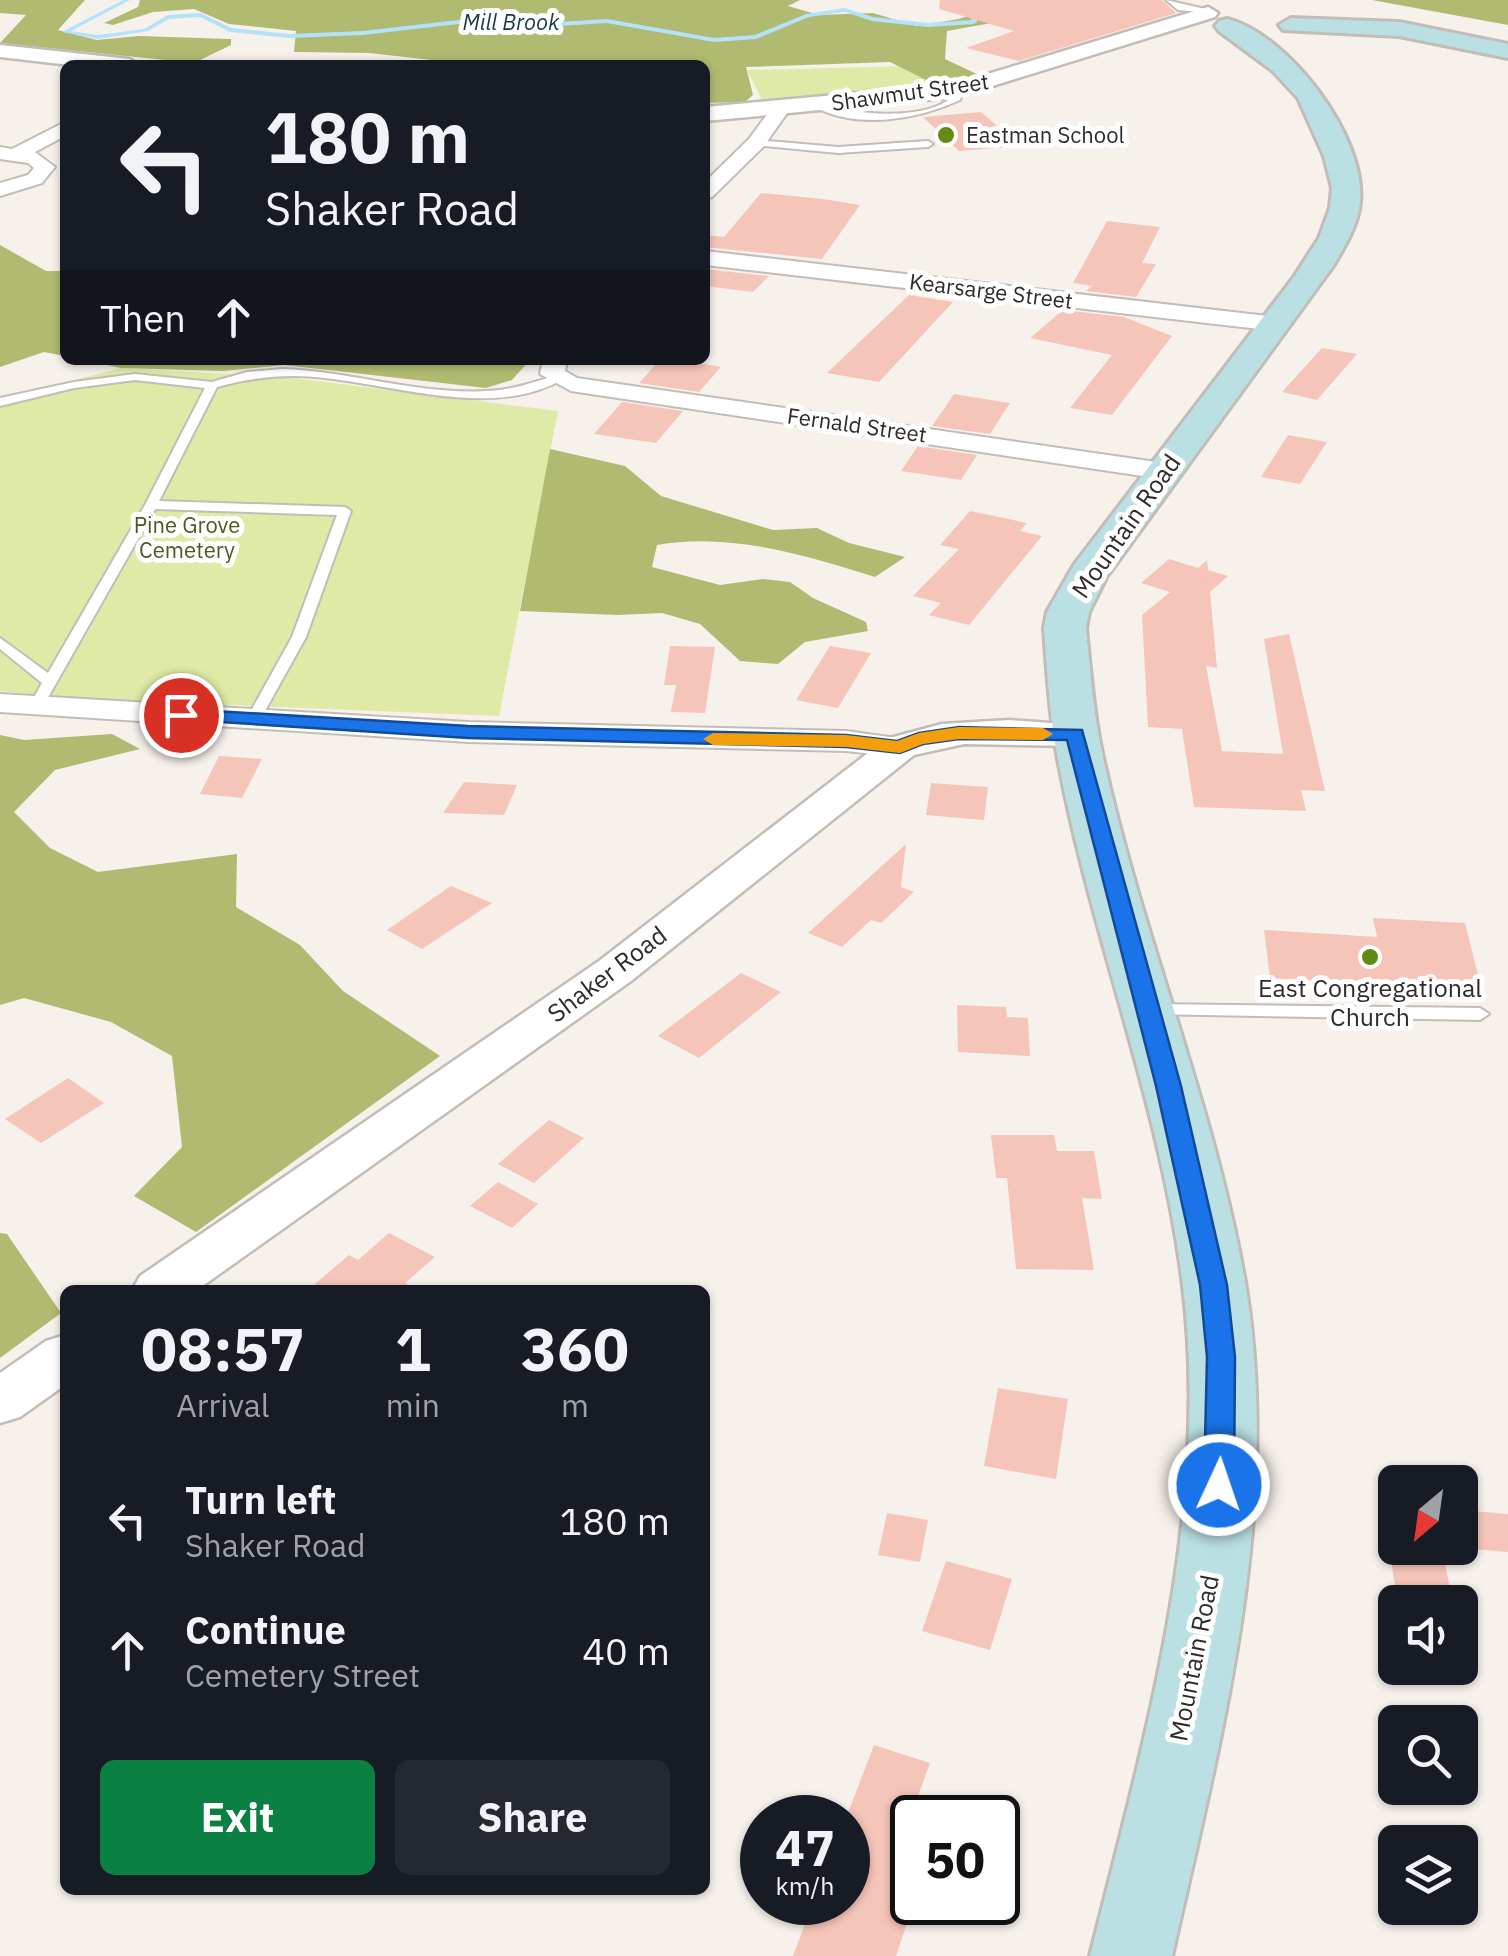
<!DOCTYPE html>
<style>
body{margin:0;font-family:"IBM Plex Sans",sans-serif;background:#242831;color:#f1f3f6;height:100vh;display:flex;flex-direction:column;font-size:38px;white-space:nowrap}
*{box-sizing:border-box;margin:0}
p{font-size:32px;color:#9ea1a6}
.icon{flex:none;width:55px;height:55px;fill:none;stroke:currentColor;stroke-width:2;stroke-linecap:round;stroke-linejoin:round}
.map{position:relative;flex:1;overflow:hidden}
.panel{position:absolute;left:60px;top:1285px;width:650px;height:610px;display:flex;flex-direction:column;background:#171b24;border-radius:15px;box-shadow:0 2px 8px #0004}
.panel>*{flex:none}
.guide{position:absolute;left:60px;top:60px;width:650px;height:305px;border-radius:15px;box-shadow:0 2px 8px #0004;background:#171b24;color:#f1f3f6;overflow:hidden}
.needle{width:65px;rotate:209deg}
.fabs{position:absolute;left:1378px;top:1465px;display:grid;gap:20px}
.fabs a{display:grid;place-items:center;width:100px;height:100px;border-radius:15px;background:#171b24;box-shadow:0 2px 8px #0004;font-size:50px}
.speed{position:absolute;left:740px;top:1795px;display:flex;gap:20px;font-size:50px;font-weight:700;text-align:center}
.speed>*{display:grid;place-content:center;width:130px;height:130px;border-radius:50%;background:#171b24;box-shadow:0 2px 8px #0004;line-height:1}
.speed small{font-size:25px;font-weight:400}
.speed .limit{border:5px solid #111;border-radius:15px;background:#fff;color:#111}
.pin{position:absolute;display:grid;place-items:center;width:85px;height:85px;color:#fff;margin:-42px;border:5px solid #fff;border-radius:50%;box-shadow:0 2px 10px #0007}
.me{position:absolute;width:110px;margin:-55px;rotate:3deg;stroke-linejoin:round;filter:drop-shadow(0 0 8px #0008)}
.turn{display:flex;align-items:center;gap:35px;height:210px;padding:0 40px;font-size:45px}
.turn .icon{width:130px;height:130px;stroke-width:2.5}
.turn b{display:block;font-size:70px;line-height:85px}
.then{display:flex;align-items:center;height:95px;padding:0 40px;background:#0003;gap:20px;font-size:38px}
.eta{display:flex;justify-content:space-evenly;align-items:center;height:170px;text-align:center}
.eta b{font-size:60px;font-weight:700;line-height:70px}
.primary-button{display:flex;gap:20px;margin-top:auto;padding:20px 40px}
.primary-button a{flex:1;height:115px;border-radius:15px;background:#0b8043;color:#fff;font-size:40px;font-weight:700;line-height:115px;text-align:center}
.primary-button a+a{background:#242831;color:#f1f3f6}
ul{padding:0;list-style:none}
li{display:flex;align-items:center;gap:30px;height:130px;padding:0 40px}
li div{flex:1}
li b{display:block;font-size:38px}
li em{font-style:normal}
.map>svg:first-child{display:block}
.green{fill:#dfeaa6}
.forest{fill:#b0bb71}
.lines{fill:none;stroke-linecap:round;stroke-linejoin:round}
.stream{fill:#b3e2fa;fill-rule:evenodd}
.building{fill:#f6c5ba}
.service-casing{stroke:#c2bdb8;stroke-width:4}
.minor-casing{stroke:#c2bdb8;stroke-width:4}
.tertiary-casing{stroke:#c2bdb8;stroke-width:5}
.secondary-casing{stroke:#c2bdb8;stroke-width:6}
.service{fill:#fff;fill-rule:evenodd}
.minor{fill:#fff;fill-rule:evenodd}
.tertiary{fill:#fff;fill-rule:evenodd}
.secondary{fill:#bbe0e4;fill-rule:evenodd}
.route{fill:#1a73e8;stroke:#114b97;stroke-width:2.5}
.slow{fill:#f59e0b}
.poi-dot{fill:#638a13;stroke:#fff;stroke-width:4}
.labels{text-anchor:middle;stroke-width:10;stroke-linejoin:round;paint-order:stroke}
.far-water-label{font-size:22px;font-style:italic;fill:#153a4b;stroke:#fff}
.far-street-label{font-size:22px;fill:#2d2b29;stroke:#fff}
.far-poi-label{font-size:22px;fill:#2d2b29;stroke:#fff;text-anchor:start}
.far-park-label{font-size:22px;fill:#505721;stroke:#fff}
.street-label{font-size:25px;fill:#2d2b29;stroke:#fff}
.poi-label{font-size:25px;fill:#2d2b29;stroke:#fff}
</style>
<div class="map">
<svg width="1508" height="1956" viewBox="0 0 1508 1956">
<rect width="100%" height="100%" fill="#f7f1ec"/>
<g class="green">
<path d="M910 66 930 85 861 92 863 95 762 100 747 70Z"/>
<path d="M121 368 293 378 558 411 499 716 63 698 0 691V399Z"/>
</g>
<g class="forest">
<path d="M0 0H85L58 30 97 40 138 36 231 39V45L194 63 0 43 26 15 0 13Z"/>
<path d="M140 0H800L788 6 819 15 873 13 917 26 959 19 1014 0 1047 13 947 31 945 59 983 77 940 87 890 62 746 67 753 95 745 102 705 103V65H477L369 53 294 52 296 31 229 24 194 9 153 12 113 25 104 23 138 7Z"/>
<path d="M1372 0H1508V25Z"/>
<path d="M0 245 46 271H65V356L44 352 0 367Z"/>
<path d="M83 360H530L512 380 486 388 284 365 223 371 121 368Z"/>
<path d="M550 449 625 466 661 496 773 530 817 528 849 543 905 557 875 577C806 555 729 532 657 545L652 567 720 585 763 579 790 582 813 598 866 622 868 631 805 642 778 664 740 661 700 624 662 613 618 615 520 611Z"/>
<path d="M112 734 140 749 55 770 14 812 50 848 98 872 237 854 236 907 300 945 343 991 440 1056 196 1232 134 1196 182 1147 172 1056 111 1022 24 998 0 1005V735L24 740Z"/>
<path d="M0 1233 7 1234 61 1313 0 1358Z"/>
</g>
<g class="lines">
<path class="stream" d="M123 0H130L71 31 98 35 144 29 168 15 201 13 231 28 290 34 363 31 458 20 542 23 607 19 714 38 755 35 806 14 845 8 873 17 928 23 971 20 972 6 975 4 978 6 977 22 974 24 928 27 872 21 845 12 809 17 756 39 714 42 607 23 542 27 458 24 363 35 290 38 230 32 200 17 169 19 148 31 98 39 62 32Z"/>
</g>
<g class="building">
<path d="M940 0H1162L1176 13 1019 61 966 48 1014 31 939 9Z"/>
<path d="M981 112 1021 146 959 151 923 117Z"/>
<path d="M761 193 823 199 860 205 822 259 705 247V235L724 237Z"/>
<path d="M1107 221 1160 227 1142 263 1156 264 1136 297 1086 291 1092 286 1073 283Z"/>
<path d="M705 269 769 276 753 292 705 286Z"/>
<path d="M909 295 953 302 879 382 827 373Z"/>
<path d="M1063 310 1124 317 1172 336 1112 415 1070 408 1112 355 1030 338Z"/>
<path d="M1322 348 1357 354 1317 400 1282 392Z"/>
<path d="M660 360H681L721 367 699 392 639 383Z"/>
<path d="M954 394 1010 403 990 434 932 426Z"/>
<path d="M622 402 683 411 656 443 594 434Z"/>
<path d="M1288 435 1327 442 1300 484 1261 477Z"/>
<path d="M918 446 977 455 961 480 901 471Z"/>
<path d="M970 511 1027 523 1020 531 1042 536 969 625 929 615 941 603 913 596 959 549 940 545Z"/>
<path d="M1169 559 1198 568 1207 560 1208 570 1228 576 1210 592 1217 668 1206 666 1222 751 1283 754 1264 639 1289 634 1325 791 1301 790 1306 811 1194 807 1182 729 1148 727 1142 615 1170 592 1141 583Z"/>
<path d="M670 646 715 647 705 713 671 712 676 685H664Z"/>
<path d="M830 646 871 653 838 708 796 700Z"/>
<path d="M219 756 262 759 242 798 200 794Z"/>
<path d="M464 782 517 785 504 815 443 813Z"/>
<path d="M931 783 988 787 984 820 926 815Z"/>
<path d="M906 844 901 887 914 892 881 923 871 920 842 947 808 933Z"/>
<path d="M451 886 492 903 422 949 387 930Z"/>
<path d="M1373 918 1465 923 1482 991 1270 978 1264 930 1377 937Z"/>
<path d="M741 973 781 992 699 1058 658 1036Z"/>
<path d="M957 1005 1006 1007 1007 1017 1028 1018 1030 1056 958 1052Z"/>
<path d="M68 1078 104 1103 41 1143 5 1119Z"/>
<path d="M549 1120 584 1138 534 1183 498 1164Z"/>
<path d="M991 1135H1054L1057 1151H1094L1102 1199 1082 1198 1094 1270 1016 1269 1007 1178H996Z"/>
<path d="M498 1182 538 1204 512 1228 470 1206Z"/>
<path d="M389 1233 435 1257 405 1283 418 1290H308L349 1255 358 1260Z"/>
<path d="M998 1388 1068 1399 1056 1479 984 1466Z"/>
<path d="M1460 1510 1508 1514V1552L1460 1548Z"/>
<path d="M887 1513 928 1520 920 1562 878 1555Z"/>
<path d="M1389 1548H1442L1450 1589 1395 1585Z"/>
<path d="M946 1561 1012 1579 990 1650 922 1631Z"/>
<path d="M874 1745 930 1763 901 1843 912 1847V1908L896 1956H793L813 1902H848V1813Z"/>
</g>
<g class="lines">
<defs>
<g id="service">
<path d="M1166 0 1214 11 1210 13 1178 10Z"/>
<path d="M960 86 964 89 960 100C917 120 856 130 813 106L817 103C850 114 921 122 951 98 954 95 957 90 960 86Z"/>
<path d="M756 140 838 147 928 141 933 144 928 147 838 153 753 145 751 143Z"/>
<path d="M282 369C354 371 427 398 499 390 519 388 539 380 559 375L565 378C494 421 391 383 315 377 281 374 250 378 217 387L159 501 345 507 351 511 306 637 261 718 254 722 247 718 292 637 337 515 155 509 42 708 35 712 30 711 28 708 42 683 0 649V638L48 673 145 505 205 388 135 380 74 388 0 406V398L74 382 135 374 212 382 247 372Z"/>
<path d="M1153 1004 1480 1008 1489 1014 1480 1020 1147 1014 1144 1010 1147 1006Z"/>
</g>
<g id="minor">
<path d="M781 103 790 109 763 147 712 197 705 199V182L749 139 774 105Z"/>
<path d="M65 122V136L35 152 55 167 42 183 0 196V183L28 175 34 168 28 163 0 159V147L12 149Z"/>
<path d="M705 251 1277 317 1289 324 1277 331 705 265Z"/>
<path d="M543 360H567L565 371 577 378 1163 463 1176 471 1163 479 571 391 540 374Z"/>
<path d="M0 694 468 722 846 731 911 740 916 747 911 754 900 757 846 751 468 742 0 712Z"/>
</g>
<g id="tertiary">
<path d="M1208 7 1218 13 1215 17 957 97 705 121V107L955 84Z"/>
<path d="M0 45 129 59 140 65H70L0 57Z"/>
<path d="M1009 720 1090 726 1095 734 1090 742 1076 746 964 744 914 755 631 981 197 1290H132L140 1276 599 961 886 739 942 724Z"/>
<path d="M65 1335V1385L20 1417 0 1423V1373L46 1341Z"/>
</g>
<g id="secondary">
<path d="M1291 18 1399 22 1508 44V58L1399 36 1283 30 1279 25Z"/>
<path d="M1227 19C1288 34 1367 138 1360 202 1358 225 1345 246 1333 266L1107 576 1089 612 1086 628C1090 668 1093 709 1101 748 1139 929 1213 1100 1245 1282 1283 1508 1221 1737 1172 1956H1090C1145 1737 1211 1513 1183 1286 1161 1103 1088 929 1056 748 1049 709 1047 668 1044 628L1047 612 1074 565 1294 277 1319 238 1330 208 1332 188 1324 156 1298 98 1273 71 1219 31 1215 26 1219 21Z"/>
</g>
</defs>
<use href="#service" class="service-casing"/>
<use href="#minor" class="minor-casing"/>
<use href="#tertiary" class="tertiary-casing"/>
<use href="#secondary" class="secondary-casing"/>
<use href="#service" class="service"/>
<use href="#minor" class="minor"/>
<use href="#tertiary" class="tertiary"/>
<use href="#secondary" class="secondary"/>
</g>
<path class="route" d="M181 709 468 726 846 735 897 741 919 733 959 727 1082 730 1181 1086 1227 1285 1235 1357 1234 1485 1229 1493 1219 1497 1209 1493 1204 1485 1207 1357 1200 1285 1156 1086 1067 740 959 739 923 744 900 753 846 747 468 738 174 719 172 715Z"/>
<path class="slow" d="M959 727 1043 728 1053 734 1043 740 959 739 923 744 900 753 846 747 713 745 703 739 713 733 846 735 897 741 919 733Z"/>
<g class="poi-dot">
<circle cx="946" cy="135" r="10"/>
<circle cx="1370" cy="957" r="10"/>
</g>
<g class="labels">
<g class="far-water-label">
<text x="511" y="30">Mill Brook</text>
</g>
<g class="far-street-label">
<text transform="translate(910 92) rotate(-8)" y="8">Shawmut Street</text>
<text transform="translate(991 291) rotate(7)" y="8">Kearsarge Street</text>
<text transform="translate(857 425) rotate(8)" y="8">Fernald Street</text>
</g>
<g class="far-poi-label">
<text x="966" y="143">Eastman School</text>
</g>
<g class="far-park-label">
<text x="187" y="533">Pine Grove<tspan x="187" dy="25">Cemetery</tspan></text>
</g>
<g class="street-label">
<text transform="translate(1126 526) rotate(-55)" y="9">Mountain Road</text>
<text transform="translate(607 974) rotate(-37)" y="9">Shaker Road</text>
<text transform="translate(1194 1658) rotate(-79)" y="9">Mountain Road</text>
</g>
<g class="poi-label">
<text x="1370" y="997">East Congregational<tspan x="1370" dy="29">Church</tspan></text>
</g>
</g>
</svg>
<div class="fabs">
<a><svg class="needle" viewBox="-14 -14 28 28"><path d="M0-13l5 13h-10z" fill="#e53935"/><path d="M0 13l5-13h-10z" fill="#9ea1a6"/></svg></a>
<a><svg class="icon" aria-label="sound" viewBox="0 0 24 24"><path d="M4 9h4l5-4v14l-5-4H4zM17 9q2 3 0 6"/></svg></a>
<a><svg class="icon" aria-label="search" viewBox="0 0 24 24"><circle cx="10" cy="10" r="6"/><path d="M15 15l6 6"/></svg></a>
<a><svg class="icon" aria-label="layers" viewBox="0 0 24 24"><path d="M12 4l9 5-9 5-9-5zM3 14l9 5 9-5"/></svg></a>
</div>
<div class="speed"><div>47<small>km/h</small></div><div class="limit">50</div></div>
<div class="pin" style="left:181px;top:715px;background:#d93025"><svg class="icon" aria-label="arrive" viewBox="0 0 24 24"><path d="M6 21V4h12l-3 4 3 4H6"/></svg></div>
<svg class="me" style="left:1219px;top:1485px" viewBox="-20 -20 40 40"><circle r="17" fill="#1a73e8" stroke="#fff" stroke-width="3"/><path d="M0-11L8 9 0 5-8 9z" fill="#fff"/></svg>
<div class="guide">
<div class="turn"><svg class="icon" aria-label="left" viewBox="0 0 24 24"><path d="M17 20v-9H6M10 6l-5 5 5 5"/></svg><div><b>180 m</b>Shaker Road</div></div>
<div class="then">Then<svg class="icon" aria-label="ahead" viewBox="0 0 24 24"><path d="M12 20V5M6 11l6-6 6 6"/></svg></div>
</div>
<section class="panel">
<div class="eta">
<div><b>08:57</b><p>Arrival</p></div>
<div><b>1</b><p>min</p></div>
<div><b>360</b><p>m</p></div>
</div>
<ul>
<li><svg class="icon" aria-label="left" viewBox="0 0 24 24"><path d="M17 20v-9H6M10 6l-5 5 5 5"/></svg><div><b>Turn left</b><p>Shaker Road</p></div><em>180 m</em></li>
<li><svg class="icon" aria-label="ahead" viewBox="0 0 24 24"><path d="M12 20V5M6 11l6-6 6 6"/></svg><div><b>Continue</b><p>Cemetery Street</p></div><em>40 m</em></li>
</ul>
<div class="primary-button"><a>Exit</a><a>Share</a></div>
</section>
</div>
